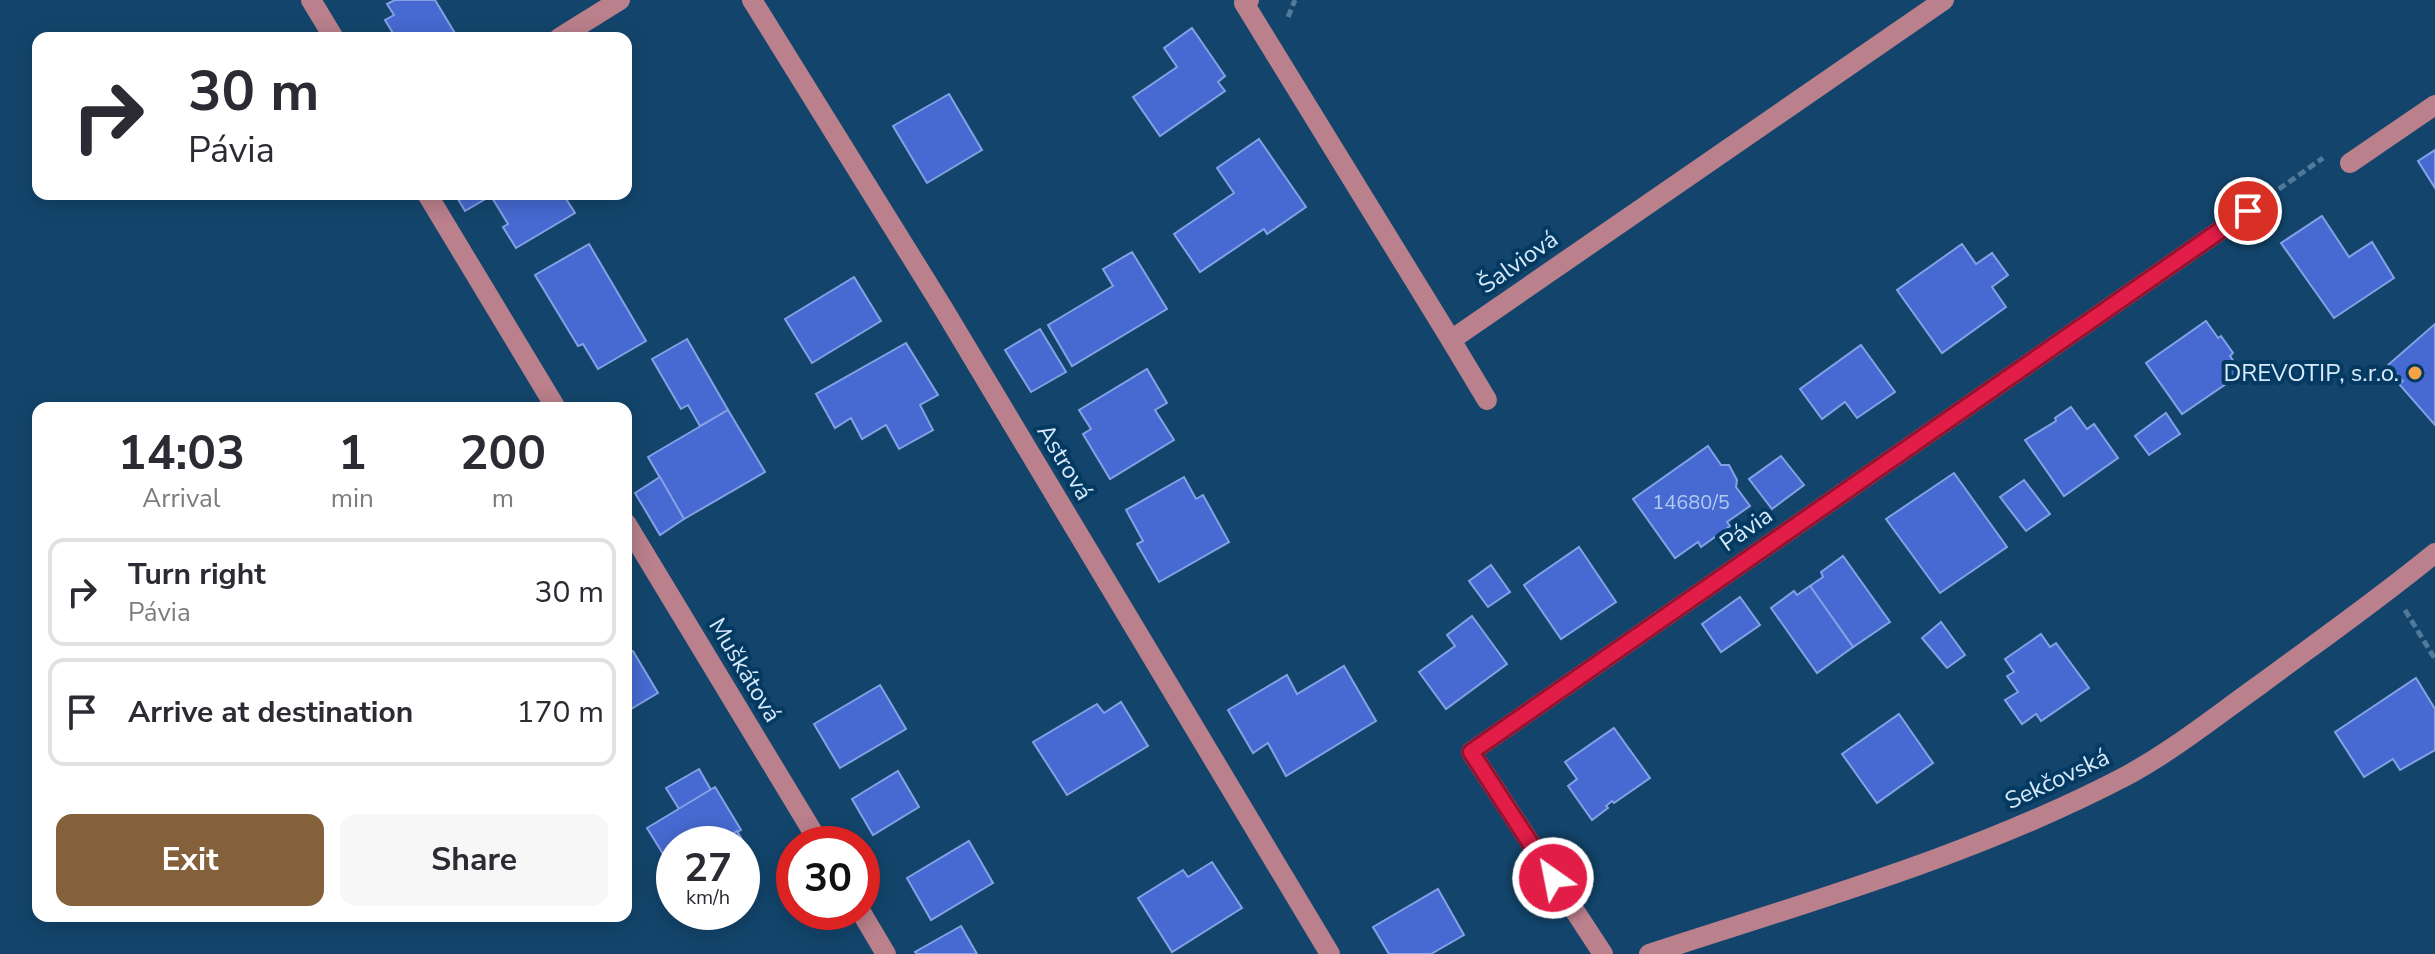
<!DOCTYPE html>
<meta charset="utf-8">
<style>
body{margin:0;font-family:"Nunito Sans",sans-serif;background:#f7f7f7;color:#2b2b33;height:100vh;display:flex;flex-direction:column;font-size:30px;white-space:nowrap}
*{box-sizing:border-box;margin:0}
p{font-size:26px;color:#7c7c81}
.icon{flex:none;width:44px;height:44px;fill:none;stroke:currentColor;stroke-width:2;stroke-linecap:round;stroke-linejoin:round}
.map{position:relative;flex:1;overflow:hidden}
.side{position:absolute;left:32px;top:402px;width:600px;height:520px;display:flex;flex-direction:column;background:#fff;border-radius:16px;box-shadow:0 4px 20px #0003}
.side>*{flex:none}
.banner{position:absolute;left:32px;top:32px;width:600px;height:168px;border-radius:16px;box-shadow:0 4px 20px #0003;background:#fff;color:#2b2b33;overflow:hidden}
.speed{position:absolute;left:656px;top:826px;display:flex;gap:16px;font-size:40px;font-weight:700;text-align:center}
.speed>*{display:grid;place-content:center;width:104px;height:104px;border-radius:50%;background:#fff;box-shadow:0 4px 20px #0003;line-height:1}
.speed small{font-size:20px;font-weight:400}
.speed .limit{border:12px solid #d22;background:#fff;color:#111}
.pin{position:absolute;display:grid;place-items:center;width:68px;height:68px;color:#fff;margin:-34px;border:4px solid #fff;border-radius:50%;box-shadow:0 2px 8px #0007}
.me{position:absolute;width:88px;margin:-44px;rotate:327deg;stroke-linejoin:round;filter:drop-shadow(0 0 6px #0008)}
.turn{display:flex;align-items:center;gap:28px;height:168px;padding:0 24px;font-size:36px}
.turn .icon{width:104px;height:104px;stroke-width:2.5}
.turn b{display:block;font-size:56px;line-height:68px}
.eta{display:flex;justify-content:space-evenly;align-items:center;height:136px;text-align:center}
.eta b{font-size:48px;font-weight:700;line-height:56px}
.button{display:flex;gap:16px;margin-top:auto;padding:16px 24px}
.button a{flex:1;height:92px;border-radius:16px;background:#85613b;color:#fff;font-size:32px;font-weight:700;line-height:92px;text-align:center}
.button a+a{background:#f7f7f7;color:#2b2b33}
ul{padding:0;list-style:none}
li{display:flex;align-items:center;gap:24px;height:108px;margin:0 16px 12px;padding:0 8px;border:4px solid #e1e1e2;border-radius:16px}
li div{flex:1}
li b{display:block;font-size:30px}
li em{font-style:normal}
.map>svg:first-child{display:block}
.building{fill:#466ad1;stroke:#84a1e6;stroke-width:2}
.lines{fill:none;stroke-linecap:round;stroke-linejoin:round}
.path{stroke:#51799a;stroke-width:5;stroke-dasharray:8 4;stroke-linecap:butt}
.minor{stroke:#ba808b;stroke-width:20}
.route-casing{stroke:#92132f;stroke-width:20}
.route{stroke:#e11d48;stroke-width:14}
.poi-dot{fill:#f4a345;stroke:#043a61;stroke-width:3}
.labels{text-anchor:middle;stroke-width:8;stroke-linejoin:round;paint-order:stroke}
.number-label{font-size:20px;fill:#b2c9f0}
.street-label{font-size:24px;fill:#d6e9fb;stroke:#043a61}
.poi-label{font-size:24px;fill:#d6e9fb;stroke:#043a61;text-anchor:end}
</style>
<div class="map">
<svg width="2435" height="954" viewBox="0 0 2435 954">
<rect width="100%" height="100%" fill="#13456c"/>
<g class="building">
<path d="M395 0H435L456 35 451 38H396L385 20 394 15 387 4Z"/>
<path d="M1192 28 1225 76 1218 82 1225 91 1160 136 1133 97 1177 67 1164 48Z"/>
<path d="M949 94 982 150 927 183 893 126Z"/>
<path d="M1259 139 1306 207 1267 234 1264 229 1200 272 1174 234 1234 193 1217 168Z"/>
<path d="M2435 150V188L2418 161Z"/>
<path d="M455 194H494L465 211Z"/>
<path d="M494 194H563L575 213 516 248 503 227 508 224 491 196Z"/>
<path d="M2322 216 2349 257 2372 242 2394 278 2334 318 2281 243Z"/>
<path d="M589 244 646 341 598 369 583 344 578 346 535 275Z"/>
<path d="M1962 244 1976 264 1992 253 2008 275 1992 287 2006 307 1942 353 1897 290Z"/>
<path d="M1132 252 1167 309 1072 366 1048 325 1113 286 1103 269Z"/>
<path d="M854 277 881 321 812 363 785 319Z"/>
<path d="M2206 321 2218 338 2221 336 2233 353 2230 356 2242 373 2182 414 2146 363Z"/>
<path d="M2435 324V425L2399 384 2403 381 2388 365Z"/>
<path d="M1040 329 1066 372 1031 392 1005 350Z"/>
<path d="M687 339 728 410 700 426 688 405 681 409 652 359Z"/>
<path d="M906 343 938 395 920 405 933 430 899 449 886 425 862 439 851 418 835 428 816 394Z"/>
<path d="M1861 345 1895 392 1857 418 1845 402 1822 419 1800 389Z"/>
<path d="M1147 369 1167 403 1155 410 1174 440 1110 479 1083 434 1091 429 1079 410Z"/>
<path d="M2071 407 2087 429 2094 424 2118 458 2064 496 2025 440 2056 421 2055 418Z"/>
<path d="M728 410 765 472 684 519 648 457Z"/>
<path d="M2166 413 2180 434 2149 455 2135 436Z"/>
<path d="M1708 446 1721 465H1729L1737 480 1736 487 1750 506 1727 522 1730 526 1701 547 1698 542 1675 558 1633 499Z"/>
<path d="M1781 456 1804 485 1772 509 1749 479Z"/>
<path d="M1954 473 2007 547 1940 593 1886 519Z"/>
<path d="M660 477 684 519 660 535 635 493Z"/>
<path d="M1184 477 1196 499 1203 495 1229 542 1159 582 1137 544 1143 541 1126 510Z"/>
<path d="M2024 480 2050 514 2026 531 2000 497Z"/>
<path d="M1579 547 1616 602 1561 639 1524 585Z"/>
<path d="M1843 556 1890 622 1853 647 1810 586 1823 577 1821 572Z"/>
<path d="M1491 565 1510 592 1488 607 1469 581Z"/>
<path d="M1810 586 1853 647 1817 673 1771 608 1794 591 1797 595Z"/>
<path d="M1740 597 1760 625 1721 652 1702 624Z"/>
<path d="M1472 616 1507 664 1446 709 1419 672 1455 646 1447 635Z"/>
<path d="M1941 622 1965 655 1947 668 1922 638Z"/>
<path d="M2041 634 2050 647 2056 643 2089 688 2041 721 2036 714 2022 724 2005 700 2018 692 2007 676 2014 672 2005 659Z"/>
<path d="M633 651 658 693 626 712V655Z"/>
<path d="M1344 666 1376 721 1286 776 1268 743 1253 753 1228 710 1287 675 1297 694Z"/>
<path d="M2416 678 2435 709V750L2400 770 2393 759 2364 777 2335 732Z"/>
<path d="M880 685 906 729 840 768 814 724Z"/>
<path d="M1121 702 1148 746 1067 795 1033 742 1097 704 1104 713Z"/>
<path d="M1899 714 1933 763 1877 803 1842 754Z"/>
<path d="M1614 728 1650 778 1614 803 1612 801 1606 806 1608 808 1592 820 1568 786 1577 779 1565 762Z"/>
<path d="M699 769 711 790 679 809 666 788Z"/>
<path d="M898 771 919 807 873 835 852 799Z"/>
<path d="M715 787 741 830 716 844H674L673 870 647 828Z"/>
<path d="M737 831 750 853 742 858V844H716Z"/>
<path d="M969 841 993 883 931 920 907 878Z"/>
<path d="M1212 862 1242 908 1172 952 1138 898 1183 870 1188 877Z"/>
<path d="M1438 889 1464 935 1431 954H1389L1373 927Z"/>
<path d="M961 926 977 954H917L915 952Z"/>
</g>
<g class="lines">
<g class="path">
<path d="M1288 17 1295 0"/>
<path d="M2269 196 2323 158"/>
<path d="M2405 610 2435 659"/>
</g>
<g class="minor">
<path d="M311 0 334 38"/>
<path d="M752 0 943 308 1330 954"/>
<path d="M1249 0 1244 3 1451 340 1944 0"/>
<path d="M559 38 620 0"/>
<path d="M2350 163 2435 105"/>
<path d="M427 194 556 408"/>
<path d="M1451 340 1487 400"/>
<path d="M626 523 820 844"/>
<path d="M861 912 886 954"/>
<path d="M1603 954 1471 752 2248 211"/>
<path d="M1649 954C1811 901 1975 855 2126 776 2174 750 2216 716 2261 684 2319 641 2379 599 2435 553"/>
</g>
</g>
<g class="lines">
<defs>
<path id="route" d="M1553 878 1471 752 2248 211"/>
</defs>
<use href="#route" class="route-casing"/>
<use href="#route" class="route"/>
</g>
<circle class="poi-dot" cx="2415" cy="373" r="8"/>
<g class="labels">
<g class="number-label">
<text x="1691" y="509">14680/5</text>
</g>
<g class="street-label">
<text transform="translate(1518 262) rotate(-35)" y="8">Šalviová</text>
<text transform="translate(1065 462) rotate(59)" y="8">Astrová</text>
<text transform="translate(1746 529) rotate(-35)" y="8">Pávia</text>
<text transform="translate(745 670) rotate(59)" y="8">Muškátová</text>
<text transform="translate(2057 779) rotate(-25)" y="8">Sekčovská</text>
</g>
<g class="poi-label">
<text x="2399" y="381">DREVOTIP, s.r.o.</text>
</g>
</g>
</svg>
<div class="speed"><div>27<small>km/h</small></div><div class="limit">30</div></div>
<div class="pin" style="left:2248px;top:211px;background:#d93025"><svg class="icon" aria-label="arrive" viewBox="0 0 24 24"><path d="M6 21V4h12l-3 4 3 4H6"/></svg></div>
<svg class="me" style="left:1553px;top:878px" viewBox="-20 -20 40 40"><circle r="17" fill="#e11d48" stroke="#fff" stroke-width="3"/><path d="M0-11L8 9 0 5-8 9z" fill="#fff"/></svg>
<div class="banner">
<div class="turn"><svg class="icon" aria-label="right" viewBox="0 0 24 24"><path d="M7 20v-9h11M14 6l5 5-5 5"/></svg><div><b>30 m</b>Pávia</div></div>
</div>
<section class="side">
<div class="eta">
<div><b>14:03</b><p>Arrival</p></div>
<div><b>1</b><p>min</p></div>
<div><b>200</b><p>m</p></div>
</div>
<ul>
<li><svg class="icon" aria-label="right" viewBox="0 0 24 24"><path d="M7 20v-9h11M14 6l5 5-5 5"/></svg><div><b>Turn right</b><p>Pávia</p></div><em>30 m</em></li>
<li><svg class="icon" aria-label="arrive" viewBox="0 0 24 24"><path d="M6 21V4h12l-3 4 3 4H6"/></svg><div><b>Arrive at destination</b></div><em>170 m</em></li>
</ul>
<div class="button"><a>Exit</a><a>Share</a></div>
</section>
</div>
